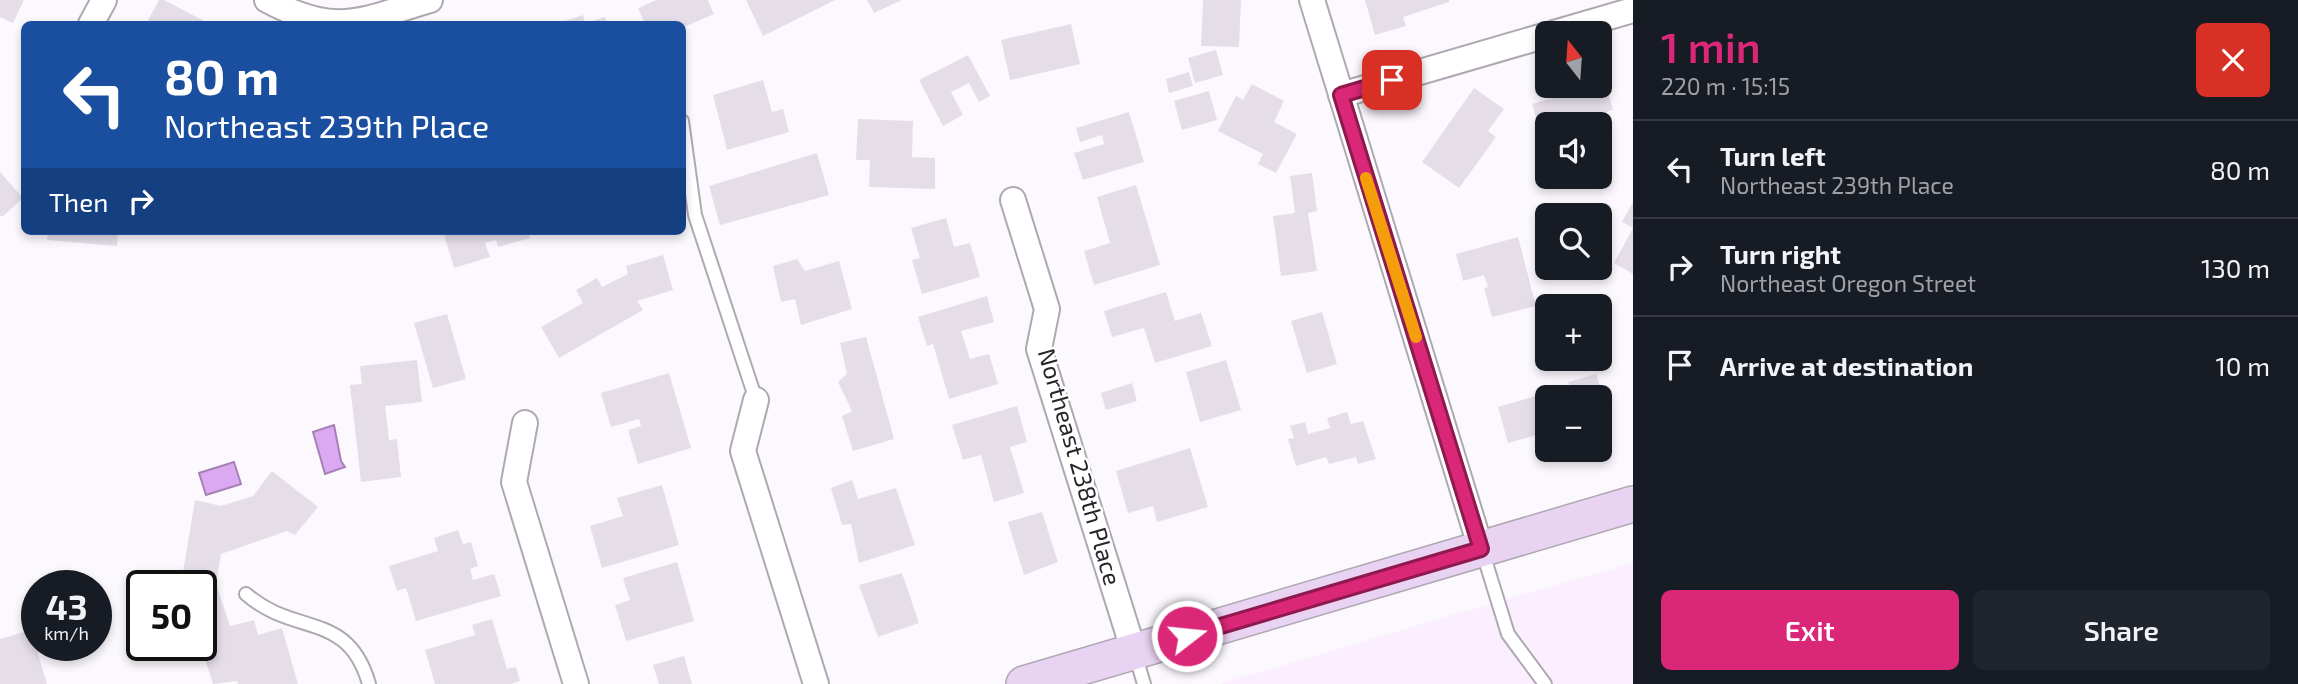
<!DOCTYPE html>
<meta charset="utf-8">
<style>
body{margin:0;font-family:"Exo 2",sans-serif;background:#20242c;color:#f1f3f6;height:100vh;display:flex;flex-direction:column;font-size:26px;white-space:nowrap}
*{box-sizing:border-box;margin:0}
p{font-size:23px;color:#9ea1a6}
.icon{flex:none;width:38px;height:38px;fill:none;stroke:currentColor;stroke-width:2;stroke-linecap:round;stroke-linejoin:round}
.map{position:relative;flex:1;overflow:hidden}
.panel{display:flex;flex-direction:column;background:#171b24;width:665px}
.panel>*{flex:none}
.guide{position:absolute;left:21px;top:21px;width:665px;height:214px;border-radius:10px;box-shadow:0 4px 10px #0003;background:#1a4fa0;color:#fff;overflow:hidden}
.needle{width:46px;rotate:343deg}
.controls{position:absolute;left:1535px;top:21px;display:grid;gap:14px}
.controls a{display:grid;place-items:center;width:77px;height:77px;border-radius:10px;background:#171b24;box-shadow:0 4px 10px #0003;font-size:35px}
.speed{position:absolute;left:21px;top:570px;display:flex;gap:14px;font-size:35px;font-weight:700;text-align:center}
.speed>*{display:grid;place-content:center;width:91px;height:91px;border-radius:50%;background:#171b24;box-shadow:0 4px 10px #0003;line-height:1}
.speed small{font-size:18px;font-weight:400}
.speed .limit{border:4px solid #111;border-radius:10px;background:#fff;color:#111}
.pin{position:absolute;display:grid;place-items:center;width:60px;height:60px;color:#fff;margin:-30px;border-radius:14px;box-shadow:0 4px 10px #0006}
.me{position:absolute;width:77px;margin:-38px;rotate:74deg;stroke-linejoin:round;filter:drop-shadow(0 0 5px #0008)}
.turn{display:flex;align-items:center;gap:24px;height:147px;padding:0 28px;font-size:32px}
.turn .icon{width:91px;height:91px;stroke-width:2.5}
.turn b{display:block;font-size:49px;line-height:60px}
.then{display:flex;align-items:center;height:66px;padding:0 28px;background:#0003;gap:14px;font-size:26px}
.round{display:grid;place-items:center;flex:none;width:74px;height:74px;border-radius:10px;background:#20242c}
.summary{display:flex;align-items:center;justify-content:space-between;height:119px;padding:0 28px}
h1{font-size:42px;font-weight:600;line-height:52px;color:#db2777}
.button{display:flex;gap:14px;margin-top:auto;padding:14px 28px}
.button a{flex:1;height:80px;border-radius:10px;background:#db2777;color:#fff;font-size:28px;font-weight:600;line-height:80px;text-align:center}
.button a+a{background:#20242c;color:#f1f3f6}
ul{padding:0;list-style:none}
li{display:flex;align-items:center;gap:21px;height:98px;padding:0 28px;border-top:2px solid #363941}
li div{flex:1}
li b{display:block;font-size:26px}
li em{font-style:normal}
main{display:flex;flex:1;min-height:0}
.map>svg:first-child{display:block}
.built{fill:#faeeff}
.water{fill:#dba9f1;stroke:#a581b5;stroke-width:2}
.building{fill:#e5dee9}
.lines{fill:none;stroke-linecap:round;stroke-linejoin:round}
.service-casing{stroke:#afa8b2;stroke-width:16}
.minor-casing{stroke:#afa8b2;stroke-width:28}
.secondary-casing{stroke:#afa8b2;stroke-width:38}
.service{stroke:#fff;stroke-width:12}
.minor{stroke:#fff;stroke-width:24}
.secondary{stroke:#e9d3f2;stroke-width:35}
.route-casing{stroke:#8e194d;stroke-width:18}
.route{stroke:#db2777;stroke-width:12}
.slow{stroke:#f59e0b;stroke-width:12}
.labels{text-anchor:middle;stroke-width:5;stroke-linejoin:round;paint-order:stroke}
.street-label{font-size:24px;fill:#282529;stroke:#fff}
</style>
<main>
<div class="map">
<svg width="1633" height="684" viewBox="0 0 1633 684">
<rect width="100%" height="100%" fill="#fcf9fe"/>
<path class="built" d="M1633 563V684H1220L1452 615Z"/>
<g class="water">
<path d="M334 425 341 461 345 467 325 474 313 432Z"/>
<path d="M234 462 241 484 206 495 199 473Z"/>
</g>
<g class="building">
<path d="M0 0H24L13 23 0 17Z"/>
<path d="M159 0H164L206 22 205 24H146Z"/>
<path d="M656 0H708L714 14 682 28V24H645L638 8Z"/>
<path d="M746 0H835L763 36Z"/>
<path d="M867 0H902L874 13Z"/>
<path d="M1203 0H1241L1239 47 1201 46Z"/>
<path d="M1365 0H1449V2L1403 17 1406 26 1375 35Z"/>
<path d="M583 15 585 23 605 17 607 24H555Z"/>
<path d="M1071 24 1080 64 1010 80 1001 40Z"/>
<path d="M1216 50 1223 75 1195 83 1188 58Z"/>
<path d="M968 55 990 96 979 102 969 83 951 92 963 115 943 126 919 80Z"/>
<path d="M1189 72 1193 86 1169 93 1166 79Z"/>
<path d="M763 80 772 112 783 109 789 132 727 150 713 95Z"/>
<path d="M1605 82 1613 110 1591 116 1594 124H1547L1546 151 1532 104Z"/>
<path d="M1252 84 1284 101 1274 122 1297 134 1276 173 1258 164 1263 154 1218 131 1236 96 1243 100Z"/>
<path d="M1474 88 1504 109 1488 131 1496 137 1459 188 1422 162Z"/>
<path d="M1209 91 1217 120 1182 130 1174 101Z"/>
<path d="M1129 112 1144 162 1083 180 1074 153 1104 144 1102 135 1080 142 1076 128Z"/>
<path d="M858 119 913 121 912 157 935 158V189L869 187 870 160H856Z"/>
<path d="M817 153 829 195 720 225 709 186Z"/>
<path d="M0 172 23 198 2 217 0 215Z"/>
<path d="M1312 173 1317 211 1308 213 1317 271 1281 276 1273 216 1295 213 1290 176Z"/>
<path d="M1136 185 1160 265 1094 285 1084 251 1110 243 1097 197Z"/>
<path d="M1633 202V274L1614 263 1633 228 1622 222Z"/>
<path d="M946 218 954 247 970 243 980 277 922 294 912 260 920 258 911 228Z"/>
<path d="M48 231H118L117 246 47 240Z"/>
<path d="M443 231H528L530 238 498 247 496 240 485 243 490 257 454 268Z"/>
<path d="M1518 237 1536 306 1492 317 1484 288 1488 287 1484 275 1463 281 1456 254Z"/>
<path d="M663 255 673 290 637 301 643 310 559 358 541 327 583 303 576 290 597 278 602 287 628 274 626 266Z"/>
<path d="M797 259 805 271 839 261 852 309 801 325 795 299 781 302 773 266Z"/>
<path d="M1166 292 1175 321 1201 313 1212 346 1155 363 1144 328 1112 337 1104 311Z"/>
<path d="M987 296 994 322 961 331 970 359 989 354 998 384 949 399 933 344 927 346 918 317Z"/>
<path d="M1322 312 1337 364 1307 373 1291 321Z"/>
<path d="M447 314 466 379 433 388 414 323Z"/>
<path d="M866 337 894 439 853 451 842 416 852 411 838 382 847 374 840 343Z"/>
<path d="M417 360 422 402 385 406 389 440 397 439 401 477 361 482 350 385 362 384 360 366Z"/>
<path d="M1226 360 1241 410 1200 422 1186 372Z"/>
<path d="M669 373 691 448 638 464 628 430 641 426 639 419 611 427 601 393Z"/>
<path d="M1596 374 1605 403 1600 404V397H1547V432L1508 443 1498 407 1570 386 1568 382Z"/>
<path d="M1132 383 1137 401 1106 410 1101 393Z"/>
<path d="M1017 406 1027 442 1010 447 1024 493 994 502 981 455 963 460 952 425Z"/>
<path d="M1347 412 1351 424 1363 421 1376 459 1358 464 1356 457 1329 464 1326 457 1296 466 1288 439 1294 438 1290 426 1305 422 1308 434 1330 428 1327 418Z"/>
<path d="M1190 448 1208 507 1157 522 1153 506 1128 513 1116 471Z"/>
<path d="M272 471 318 507 295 535 287 531 221 554 216 584 230 626 254 620 258 635 282 628 298 684H238L237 681 213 684 201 647V586L181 584 195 500 221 506 253 496Z"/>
<path d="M852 480 858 499 896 488 915 545 859 563 851 524 842 525 831 488Z"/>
<path d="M662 485 679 545 602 568 590 526 623 516 617 498Z"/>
<path d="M1042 512 1058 562 1024 575 1008 522Z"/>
<path d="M458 530 463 544 471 542 478 566 470 569 473 580 494 574 501 596 416 621 406 588 397 591 389 566 438 551 434 538Z"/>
<path d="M677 562 694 621 626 641 615 605 630 600 623 578Z"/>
<path d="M902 573 919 623 878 637 859 585Z"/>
<path d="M492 619 507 669 516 667 520 681 511 684H435L425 650 475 635 472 625Z"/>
<path d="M31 630 47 684H0V639Z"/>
<path d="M684 656 692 684H659L653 665Z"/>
</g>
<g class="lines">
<defs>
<g id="service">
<path d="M682 121 695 215 756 400"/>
<path d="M1482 550 1508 634 1545 684"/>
<path d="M246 594C295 637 348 610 369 684"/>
<path d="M1135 654 1144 684"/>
</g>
<g id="minor">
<path d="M267 0C336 37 359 21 430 0"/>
<path d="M1312 0 1481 549"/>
<path d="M91 24 104 0"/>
<path d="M1554 33 1633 10"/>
<path d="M1341 95 1547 35"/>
<path d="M1013 200 1047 309 1039 349 1134 652"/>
<path d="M756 400 743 451 816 684"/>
<path d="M525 423 514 482 576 684"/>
</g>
<path id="secondary" d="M1024 684 1633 504"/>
</defs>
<use href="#service" class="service-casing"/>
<use href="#minor" class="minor-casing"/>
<use href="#secondary" class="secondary-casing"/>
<use href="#service" class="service"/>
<use href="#minor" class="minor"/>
<use href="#secondary" class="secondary"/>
</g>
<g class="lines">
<defs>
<path id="route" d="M1187 636 1481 549 1341 95 1392 80"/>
</defs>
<use href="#route" class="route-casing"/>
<use href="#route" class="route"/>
<path class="slow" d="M1366 178 1416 337"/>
</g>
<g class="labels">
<g class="street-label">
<text transform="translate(1079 467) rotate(74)" y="8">Northeast 238th Place</text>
</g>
</g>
</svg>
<div class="controls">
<a><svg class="needle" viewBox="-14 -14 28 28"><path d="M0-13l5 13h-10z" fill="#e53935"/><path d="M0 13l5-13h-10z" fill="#9ea1a6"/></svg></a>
<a><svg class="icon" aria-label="sound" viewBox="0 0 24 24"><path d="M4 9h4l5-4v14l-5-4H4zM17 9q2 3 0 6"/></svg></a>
<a><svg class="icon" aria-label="search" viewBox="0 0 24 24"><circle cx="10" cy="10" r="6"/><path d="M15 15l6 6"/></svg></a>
<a>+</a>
<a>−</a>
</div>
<div class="speed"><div>43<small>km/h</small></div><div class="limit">50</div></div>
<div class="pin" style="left:1392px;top:80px;background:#d93025"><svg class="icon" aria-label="arrive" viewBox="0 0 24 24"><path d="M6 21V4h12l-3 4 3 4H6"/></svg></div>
<svg class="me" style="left:1187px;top:636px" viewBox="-20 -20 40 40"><circle r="17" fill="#db2777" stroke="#fff" stroke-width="3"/><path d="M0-11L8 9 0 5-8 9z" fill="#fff"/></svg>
<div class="guide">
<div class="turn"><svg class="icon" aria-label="left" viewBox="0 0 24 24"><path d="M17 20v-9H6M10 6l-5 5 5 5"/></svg><div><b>80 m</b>Northeast 239th Place</div></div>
<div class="then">Then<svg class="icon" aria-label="right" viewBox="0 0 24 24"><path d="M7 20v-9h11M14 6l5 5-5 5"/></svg></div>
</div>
</div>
<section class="panel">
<div class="summary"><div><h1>1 min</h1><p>220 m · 15:15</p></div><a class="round" style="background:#d93025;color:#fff"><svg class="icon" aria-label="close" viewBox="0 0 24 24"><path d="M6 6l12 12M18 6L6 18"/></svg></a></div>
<ul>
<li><svg class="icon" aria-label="left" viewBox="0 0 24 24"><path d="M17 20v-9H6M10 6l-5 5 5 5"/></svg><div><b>Turn left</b><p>Northeast 239th Place</p></div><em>80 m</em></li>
<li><svg class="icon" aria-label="right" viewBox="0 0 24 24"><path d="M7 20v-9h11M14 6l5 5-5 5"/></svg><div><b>Turn right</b><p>Northeast Oregon Street</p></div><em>130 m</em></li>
<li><svg class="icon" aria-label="arrive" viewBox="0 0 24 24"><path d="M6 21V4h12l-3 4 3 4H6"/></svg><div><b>Arrive at destination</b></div><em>10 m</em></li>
</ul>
<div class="button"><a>Exit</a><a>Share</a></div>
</section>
</main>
